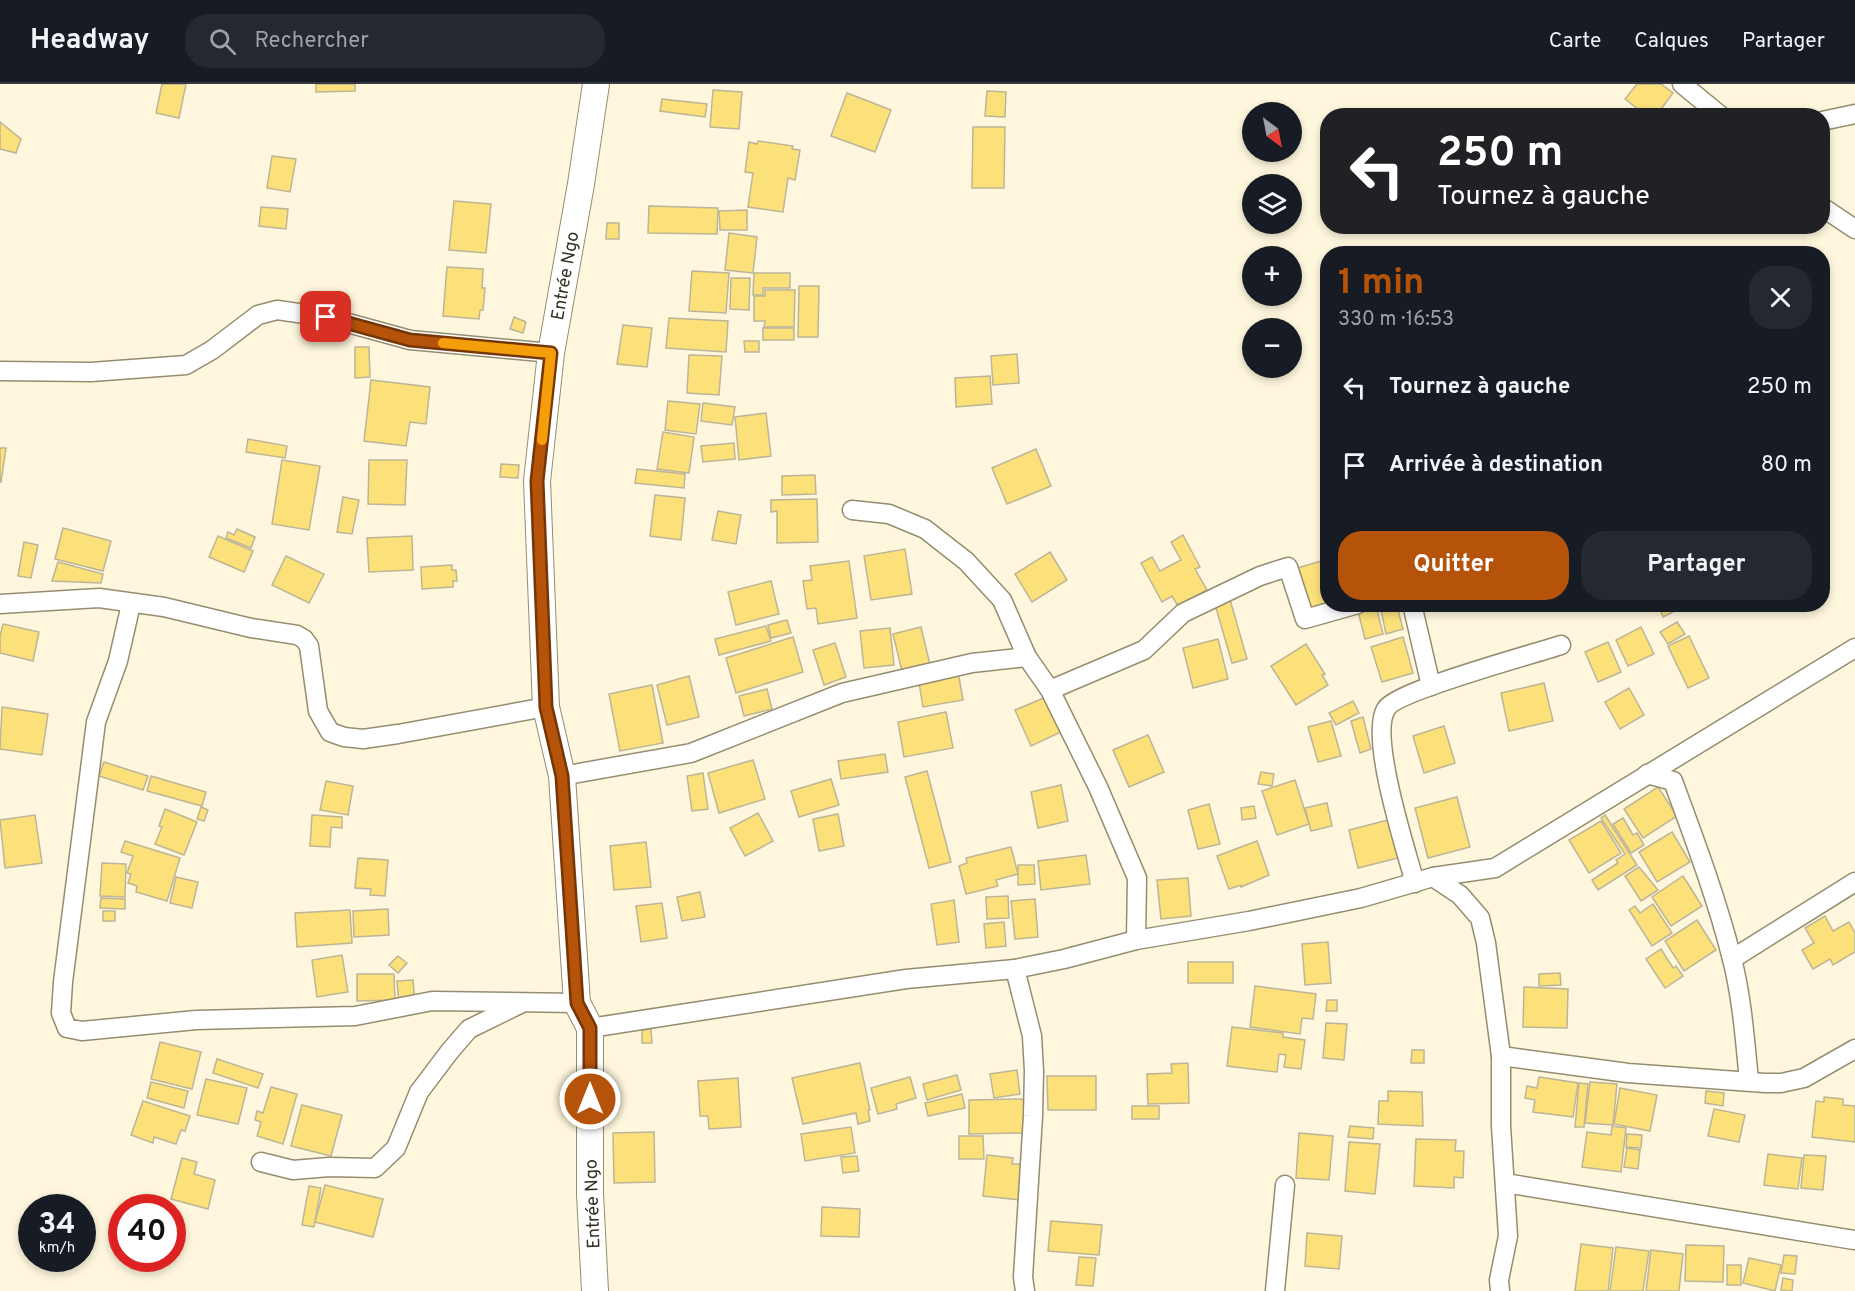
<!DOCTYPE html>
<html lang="fr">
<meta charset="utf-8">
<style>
body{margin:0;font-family:Overpass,sans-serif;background:#242831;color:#f1f3f6;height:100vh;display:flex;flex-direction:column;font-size:22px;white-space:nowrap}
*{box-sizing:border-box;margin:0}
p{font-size:20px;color:#9ea1a6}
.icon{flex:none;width:33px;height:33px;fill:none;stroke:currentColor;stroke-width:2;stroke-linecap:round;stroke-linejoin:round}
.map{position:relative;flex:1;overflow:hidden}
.drawer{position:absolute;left:1320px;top:162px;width:510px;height:366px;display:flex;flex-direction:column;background:#171b24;border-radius:24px;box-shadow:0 3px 9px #0003}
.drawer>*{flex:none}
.banner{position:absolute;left:1320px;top:24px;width:510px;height:126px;border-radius:24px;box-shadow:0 3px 9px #0003;background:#202124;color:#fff;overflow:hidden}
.needle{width:39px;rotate:148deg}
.fabs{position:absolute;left:1242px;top:18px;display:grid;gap:12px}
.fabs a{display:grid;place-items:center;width:60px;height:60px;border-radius:50%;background:#171b24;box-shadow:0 3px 9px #0003;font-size:30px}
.speed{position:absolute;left:18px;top:1110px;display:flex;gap:12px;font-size:30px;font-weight:700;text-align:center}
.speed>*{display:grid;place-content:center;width:78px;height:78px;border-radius:50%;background:#171b24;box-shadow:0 3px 9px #0003;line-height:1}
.speed small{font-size:15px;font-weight:400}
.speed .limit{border:9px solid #d22;background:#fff;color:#111}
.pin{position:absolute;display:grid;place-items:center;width:51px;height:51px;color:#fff;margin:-26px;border-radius:12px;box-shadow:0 3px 9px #0006}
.me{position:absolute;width:66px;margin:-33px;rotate:0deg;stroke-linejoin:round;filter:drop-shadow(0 0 4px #0008)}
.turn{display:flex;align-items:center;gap:21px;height:126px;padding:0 18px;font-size:27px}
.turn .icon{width:78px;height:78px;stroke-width:2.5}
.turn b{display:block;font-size:42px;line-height:51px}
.round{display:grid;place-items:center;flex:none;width:63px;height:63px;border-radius:24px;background:#242831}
.overview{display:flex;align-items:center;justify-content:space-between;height:102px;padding:0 18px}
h1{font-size:36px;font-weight:700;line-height:45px;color:#b45309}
.action{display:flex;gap:12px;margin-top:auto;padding:12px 18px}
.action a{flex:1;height:69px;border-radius:24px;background:#b45309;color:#fff;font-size:24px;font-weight:700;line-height:69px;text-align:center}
.action a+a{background:#242831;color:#f1f3f6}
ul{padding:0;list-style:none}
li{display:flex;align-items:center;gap:18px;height:78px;padding:0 18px}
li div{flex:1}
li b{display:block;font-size:22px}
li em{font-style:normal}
header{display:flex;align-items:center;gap:36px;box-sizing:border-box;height:84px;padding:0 30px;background:#171b24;border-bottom:2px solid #363941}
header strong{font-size:28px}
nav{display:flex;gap:33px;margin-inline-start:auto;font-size:21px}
.search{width:420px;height:54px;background:#242831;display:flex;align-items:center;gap:15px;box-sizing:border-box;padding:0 21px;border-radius:24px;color:#9ea1a6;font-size:22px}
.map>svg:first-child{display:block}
.building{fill:#fce17b;stroke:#bdb596;stroke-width:1.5}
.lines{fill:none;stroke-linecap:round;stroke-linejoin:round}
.street-casing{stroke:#958d6f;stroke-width:21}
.secondary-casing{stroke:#958d6f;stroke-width:28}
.street{stroke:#fff;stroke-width:18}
.secondary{stroke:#fff;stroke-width:26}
.route-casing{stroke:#753606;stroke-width:15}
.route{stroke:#b45309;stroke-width:10}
.slow{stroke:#f59e0b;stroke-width:10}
.labels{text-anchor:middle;stroke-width:4.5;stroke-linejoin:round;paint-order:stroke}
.street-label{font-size:18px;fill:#333024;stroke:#fff}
</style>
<header>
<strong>Headway</strong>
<div class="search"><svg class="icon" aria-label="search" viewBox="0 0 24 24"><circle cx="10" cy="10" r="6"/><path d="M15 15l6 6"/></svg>Rechercher</div>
<nav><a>Carte</a><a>Calques</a><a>Partager</a></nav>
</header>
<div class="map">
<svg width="1855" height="1207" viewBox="0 0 1855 1207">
<rect width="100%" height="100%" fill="#fef7dd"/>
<g class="building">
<path d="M162 0H186L179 34 156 29Z"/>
<path d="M316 0H355V7L316 8Z"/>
<path d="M1637 0H1661L1673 9 1656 32H1647L1625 15Z"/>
<path d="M713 6 742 8 739 45 710 43Z"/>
<path d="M987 7 1006 8 1005 33 985 32Z"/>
<path d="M847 9 891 26 875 68 831 52Z"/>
<path d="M662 15 707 20 705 33 660 27Z"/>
<path d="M0 38 21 55 16 69 0 65Z"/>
<path d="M973 43H1005L1004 104H972Z"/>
<path d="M758 57 793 62 792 65 800 66 795 96 788 94 783 128 748 123 753 89 745 88 749 58 757 60Z"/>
<path d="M272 72 296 75 290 108 267 104Z"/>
<path d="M454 117 491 120 486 169 449 166Z"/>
<path d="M649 122 718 124 717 150 648 149Z"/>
<path d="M261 123 288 125 286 145 259 142Z"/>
<path d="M747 126V146H720L719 127Z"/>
<path d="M607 139H619V155H606Z"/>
<path d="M729 149 757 153 753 189 725 186Z"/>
<path d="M447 183 483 185 482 204H485L483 226H480L479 235 443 232Z"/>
<path d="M692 187 729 189 726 229 689 227Z"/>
<path d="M754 189H790V204H763V211H753Z"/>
<path d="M731 194H750L749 226 730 225Z"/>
<path d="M799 202H819L818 253H798Z"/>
<path d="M765 206H795L794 243H764L765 237H754V212H765Z"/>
<path d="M514 233 526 238 523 249 510 245Z"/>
<path d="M669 234 728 237 726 268 666 264Z"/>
<path d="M623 241 652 244 647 283 617 280Z"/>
<rect x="763" y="244" width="31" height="12"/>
<path d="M744 257H759V268H745Z"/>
<path d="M355 263H369L370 293 355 294Z"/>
<path d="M1017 270 1019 299 993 301 991 272Z"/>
<path d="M689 271 722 272 719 311 687 309Z"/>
<path d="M990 292 992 320 956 323 955 294Z"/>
<path d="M371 296 430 303 426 340 410 338 406 362 364 357Z"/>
<path d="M668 317 700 320 696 350 665 346Z"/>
<path d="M703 319 735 323 732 341 701 337Z"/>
<path d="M766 329 771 372 739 376 735 333Z"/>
<path d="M663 348 694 353 689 389 657 385Z"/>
<path d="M248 355 287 362 285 374 246 368Z"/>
<path d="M734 359 735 375 703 378 701 362Z"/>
<path d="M0 364H6L1 398H0Z"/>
<path d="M1036 365 1051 402 1007 420 992 384Z"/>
<path d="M282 376 320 382 309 446 272 440Z"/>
<path d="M369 376H407L405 421 368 420Z"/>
<path d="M501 380 519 381 518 394 500 393Z"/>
<path d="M637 385 685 390 684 404 635 399Z"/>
<path d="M815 391 816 410 782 411V392Z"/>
<path d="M655 411 685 414 681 456 650 452Z"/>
<path d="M343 413 359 416 352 450 337 448Z"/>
<path d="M817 415 818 458 777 459V427L771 428V416Z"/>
<path d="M718 427 741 431 736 460 712 456Z"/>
<path d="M63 444 111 457 103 487 55 475Z"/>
<path d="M237 445 255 453 251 464 226 454 228 448 234 451Z"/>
<path d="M1183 451 1200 483 1195 485 1207 506 1178 522 1172 512 1162 518 1141 479 1152 473 1160 487 1181 476 1171 458Z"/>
<path d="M218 452 253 467 244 488 209 473Z"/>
<path d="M412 452 413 486 369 488 367 454Z"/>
<path d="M24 458 38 461 31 494 18 492Z"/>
<path d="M905 465 912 510 871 516 864 472Z"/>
<path d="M1050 468 1067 496 1032 518 1015 490Z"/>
<path d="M286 472 324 490 309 519 272 501Z"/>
<path d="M1328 475V518L1309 524 1297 484Z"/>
<path d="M849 477 857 534 818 540 816 524 807 525 803 497 812 496 810 482Z"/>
<path d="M58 478 103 490 101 499 52 497Z"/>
<path d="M452 481V486H456L457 497H453V503L422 505 421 483Z"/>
<path d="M771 497 779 530 736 541 728 508Z"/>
<path d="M1229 512 1247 575 1232 579 1214 517Z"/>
<path d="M1664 520H1672L1675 527 1663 533 1659 523Z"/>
<path d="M1376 522 1383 550 1365 555 1358 527Z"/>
<path d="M1397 522 1403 545 1386 550 1381 526Z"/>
<path d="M787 536 791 549 771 554 768 541Z"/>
<path d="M1677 538 1685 550 1668 560 1660 548Z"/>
<path d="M3 540 39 548 33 577 0 569V552Z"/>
<path d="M766 542 771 557 719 571 715 555Z"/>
<path d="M921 543 930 581 902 587 893 550Z"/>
<path d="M1641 543 1654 570 1628 582 1616 556Z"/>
<path d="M890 544 894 581 864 584 860 547Z"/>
<path d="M1689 552 1709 594 1688 604 1668 562Z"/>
<path d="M793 553 803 588 736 609 726 574Z"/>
<path d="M1403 553 1413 589 1382 598 1371 563Z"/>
<path d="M1218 555 1228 595 1193 604 1183 564Z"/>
<path d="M1608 558 1621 588 1598 598 1585 568Z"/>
<path d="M835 559 846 593 824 601 813 566Z"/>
<path d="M1306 560 1325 590 1322 591 1328 601 1296 621 1271 582Z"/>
<path d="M958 587 963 616 923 623 918 593Z"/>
<path d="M689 592 699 633 667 641 657 601Z"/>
<path d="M1544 599 1553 637 1509 647 1501 609Z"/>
<path d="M652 601 663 659 620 667 609 610Z"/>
<path d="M1629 604 1644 631 1620 645 1605 618Z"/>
<path d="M767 605 772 625 744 632 739 612Z"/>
<path d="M1046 613 1061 648 1031 662 1015 626Z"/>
<path d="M1353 617 1359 629 1336 641 1329 629Z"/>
<path d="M2 623 48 630 42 671 0 665Z"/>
<path d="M946 628 953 664 904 673 898 638Z"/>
<path d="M1363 633 1371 665 1360 669 1351 637Z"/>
<path d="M1331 637 1341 672 1318 678 1308 643Z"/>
<path d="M1444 642 1455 679 1424 689 1413 652Z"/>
<path d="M1148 651 1164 688 1129 703 1113 666Z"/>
<path d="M885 670 888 688 841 695 838 677Z"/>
<path d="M753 676 765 715 719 729 708 689Z"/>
<path d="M104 678 148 692 143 706 99 692Z"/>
<path d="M927 687 951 778 929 784 905 693Z"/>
<path d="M1261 688 1274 690 1272 702 1258 700Z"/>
<path d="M703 689 708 725 692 727 687 692Z"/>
<path d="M151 692 206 708 202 722 147 707Z"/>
<path d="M831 695 839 721 799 733 791 707Z"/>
<path d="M1295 696 1309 740 1277 751 1262 707Z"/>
<path d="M326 697 353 702 348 731 320 726Z"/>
<path d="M1061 701 1068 737 1038 744 1031 708Z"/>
<path d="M1658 703 1677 732 1643 754 1624 725Z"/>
<path d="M1457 713 1470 763 1428 774 1415 724Z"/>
<path d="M1327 719 1332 742 1311 747 1305 724Z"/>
<path d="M1209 720 1220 760 1198 765 1188 726Z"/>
<path d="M1254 722 1256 734 1242 736 1241 724Z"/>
<path d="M201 723 208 726 204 737 197 735Z"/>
<path d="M165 725 197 738 184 771 155 760 162 743 159 742Z"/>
<path d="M758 729 773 757 745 772 730 744Z"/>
<path d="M838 730 844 762 819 767 813 735Z"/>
<path d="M35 731 42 779 5 784 0 736Z"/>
<path d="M312 731 342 733V744L331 743 330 763 310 762Z"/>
<path d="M1605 731 1637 781 1598 806 1592 796 1618 779 1616 776 1625 770 1601 734Z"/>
<path d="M1623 734 1633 751 1637 749 1644 761 1631 769 1613 740Z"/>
<path d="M1392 735 1402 773 1358 784 1349 746Z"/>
<path d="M1601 737 1621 769 1589 789 1569 756Z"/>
<path d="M1672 748 1690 778 1657 798 1639 768Z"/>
<path d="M125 757 180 774 167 817 136 808 137 802 128 799 131 790 127 789 133 772 121 768Z"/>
<path d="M1257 757 1269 791 1241 803V801L1229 805 1217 772Z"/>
<path d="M646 758 651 803 614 806 610 762Z"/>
<path d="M1011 763 1018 790 996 796 998 802 966 810 959 782 967 779 966 774Z"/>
<path d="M1086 771 1090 800 1041 806 1038 777Z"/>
<path d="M358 774 388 776 385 812 370 811 371 805 355 804Z"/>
<path d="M102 779 126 780 125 813 100 812Z"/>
<path d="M1018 781H1034L1035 800 1018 801Z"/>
<path d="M1639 783 1658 806 1641 817 1625 792Z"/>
<path d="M1683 792 1702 822 1671 842 1652 813Z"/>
<path d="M176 793 198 798 192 824 170 819Z"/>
<path d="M1188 794 1191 832 1161 835 1157 796Z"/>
<path d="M700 808 705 833 682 837 677 813Z"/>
<path d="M1008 812 1009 834 987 835 986 813Z"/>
<path d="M101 814 125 815V825L100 824Z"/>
<path d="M1035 815 1038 853 1015 855 1011 817Z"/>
<path d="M954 816 959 858 937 861 931 820Z"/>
<path d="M662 819 667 854 641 858 636 822Z"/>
<path d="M1653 820 1672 849 1652 862 1629 826 1635 822 1640 829Z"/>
<path d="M388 825 389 851 354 853 353 827Z"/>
<path d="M350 826 352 859 297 863 295 829Z"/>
<rect x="103" y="827" width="12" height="10"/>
<path d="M1825 832 1833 847 1849 838 1855 849V868L1833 881 1830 875 1813 885 1802 866 1814 859 1805 844Z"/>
<path d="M1697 836 1716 866 1684 887 1665 857Z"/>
<path d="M1004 838 1006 862 986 864 984 840Z"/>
<path d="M1328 858 1331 899 1305 901 1302 860Z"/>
<path d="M1661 865 1673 884 1676 882 1683 892 1665 904 1646 875Z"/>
<path d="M342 871 348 908 317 913 312 876Z"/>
<path d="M398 872 407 879 398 889 389 881Z"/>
<rect x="1188" y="878" width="45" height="21"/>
<path d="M1560 889 1561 901 1539 902V890Z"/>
<path d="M357 890H394L395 916 357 917Z"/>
<path d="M413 896 415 919 399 920 397 897Z"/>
<path d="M1255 902 1316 910 1313 935 1302 934 1300 950 1250 943Z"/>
<path d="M1524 903 1568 905 1567 944 1523 943Z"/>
<path d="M1327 916H1337V927H1326Z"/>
<path d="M1326 939 1347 940 1344 976 1323 974Z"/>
<path d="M1232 943 1283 949V953L1305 956 1301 985 1284 983 1286 971 1279 970 1277 988 1227 982Z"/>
<path d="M651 945 652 959H642V946Z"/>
<path d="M160 958 201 968 192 1005 151 995Z"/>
<path d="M1412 966H1424V979H1411Z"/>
<path d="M217 975 263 990 258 1004 213 989Z"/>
<path d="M860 979 870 1026H868L870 1037 858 1040 856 1029 803 1040 792 994Z"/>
<path d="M1188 979 1189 1019 1148 1020 1147 990 1172 989 1171 980Z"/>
<path d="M1017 986 1020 1010 994 1014 990 990Z"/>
<path d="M957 991 961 1006 927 1016 923 1000Z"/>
<path d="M1047 992H1096V1026H1048Z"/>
<path d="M910 993 916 1014 896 1020 897 1025 878 1030 871 1004Z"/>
<path d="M1539 993 1578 999 1573 1033 1533 1028 1535 1016 1525 1014 1527 1002 1537 1004Z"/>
<path d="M738 994 741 1043 709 1045 708 1032H700L698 997Z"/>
<path d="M206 995 247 1004 238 1040 197 1031Z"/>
<path d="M151 998 188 1007 184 1024 147 1014Z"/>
<path d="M1590 998 1617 1000 1613 1041 1585 1039Z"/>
<path d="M1579 999 1588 1000 1584 1043H1575Z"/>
<path d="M271 1003 297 1010 283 1060 257 1052 261 1038 255 1036 257 1027 263 1029Z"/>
<path d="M1620 1004 1657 1011 1650 1047 1614 1040Z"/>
<path d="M1388 1007 1422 1008 1423 1042 1378 1040 1379 1017H1388Z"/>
<path d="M1706 1007 1724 1009 1723 1022 1705 1019Z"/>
<path d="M962 1010 965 1024 928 1032 925 1019Z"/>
<path d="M1824 1013 1843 1015V1021L1855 1022V1058L1812 1053 1816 1017 1824 1018Z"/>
<path d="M1024 1015V1049L969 1050V1016Z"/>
<path d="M143 1017 190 1032 185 1047 181 1046 176 1060 154 1053 153 1059 131 1051Z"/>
<path d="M302 1021 342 1031 331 1072 291 1062Z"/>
<rect x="1132" y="1022" width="27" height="13"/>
<path d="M1714 1025 1745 1031 1739 1058 1708 1052Z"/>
<path d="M1350 1042 1374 1044 1373 1055 1348 1053Z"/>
<path d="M1612 1042 1626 1044 1621 1088 1582 1083 1587 1048 1611 1051Z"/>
<path d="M851 1043 855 1069 805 1077 801 1050Z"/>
<path d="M654 1048 655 1098 614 1099 613 1049Z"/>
<path d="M1299 1049 1333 1052 1329 1096 1296 1094Z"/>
<path d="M1627 1050 1642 1051 1641 1064 1626 1063Z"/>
<path d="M959 1052H983L984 1075H959Z"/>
<path d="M1416 1055 1456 1056 1455 1067H1464L1463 1094 1454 1093V1104L1414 1102Z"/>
<path d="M1349 1058 1380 1060 1375 1110 1345 1107Z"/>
<path d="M1627 1064 1640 1066 1638 1085 1624 1083Z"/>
<path d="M1768 1070 1802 1074 1798 1105 1764 1101Z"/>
<path d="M987 1071 1013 1074 1012 1080H1023L1020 1116 983 1112Z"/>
<path d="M1804 1071 1826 1072 1823 1106 1801 1104Z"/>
<path d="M857 1072 859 1087 843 1089 841 1073Z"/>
<path d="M182 1074 197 1078 194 1090 215 1096 208 1125 171 1115Z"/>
<path d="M325 1101 383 1115 373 1153 315 1138Z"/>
<path d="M309 1102 321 1104 314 1143 302 1141Z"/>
<path d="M822 1123 860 1125 859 1153 821 1152Z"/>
<path d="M1051 1137 1102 1141 1099 1171 1048 1167Z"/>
<path d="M1307 1149 1342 1152 1339 1185 1305 1182Z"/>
<path d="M1581 1160 1613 1164 1608 1207H1575Z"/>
<path d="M1686 1161 1724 1162 1723 1198 1685 1197Z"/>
<path d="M1616 1163 1649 1167 1643 1207H1610Z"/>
<path d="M1651 1166 1683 1170 1679 1207H1646Z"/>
<path d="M1784 1171 1797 1172 1795 1190 1781 1189Z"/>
<path d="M1079 1173 1096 1174 1093 1202 1076 1201Z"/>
<path d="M1749 1174 1781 1181 1775 1207 1743 1199Z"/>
<rect x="1727" y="1181" width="14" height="20"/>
<path d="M1783 1194 1793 1196 1792 1207 1781 1206Z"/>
</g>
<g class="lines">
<defs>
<g id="street">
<path d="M1682 0 1721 32"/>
<path d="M1822 37 1855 30"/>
<path d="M1822 123 1855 145"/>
<path d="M0 287 91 288 186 281 212 266 258 231 277 226 326 233 410 256 551 269"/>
<path d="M852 426 889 430 925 445 966 477 1002 516 1027 573 1050 606 1098 703 1137 794 1136 856"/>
<path d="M0 520 99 514 164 523 251 544 297 551 304 555 309 562 318 627 330 648 344 653 363 655 398 650 546 623"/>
<path d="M131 520 118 577 96 638 63 898 61 929 67 944 82 947 196 936 355 932 432 917 577 919"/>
<path d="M1412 520 1431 602"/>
<path d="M1050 606 1144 566 1183 529 1260 492 1288 483 1305 535 1358 520"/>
<path d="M1647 690 1673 697C1694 754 1717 815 1732 875 1742 914 1745 956 1749 997"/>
<path d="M562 692 691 669 842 609 972 579 1027 573"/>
<path d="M1433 793 1460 811 1480 834 1486 859 1501 972V1042L1508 1152 1499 1196 1500 1207"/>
<path d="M1415 799C1406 766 1369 653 1386 625 1396 607 1534 570 1561 561"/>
<path d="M1732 875 1855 798"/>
<path d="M1015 885 1032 952 1034 987 1033 1032 1023 1193 1025 1207"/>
<path d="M590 944 906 895 1015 885 1064 875 1136 856 1249 837 1361 814 1433 793 1495 784 1855 564"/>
<path d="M1501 972 1628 989 1765 999H1781L1804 994 1855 965"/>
<path d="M261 1078 293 1086 329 1083 375 1084 396 1064 419 1008 450 967 469 945 520 920"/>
<path d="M1505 1099 1854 1156"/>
<path d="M1275 1207 1285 1101"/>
</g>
<g id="secondary">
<path id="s1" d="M595 1207 590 1110V944L577 919 562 692 546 623 537 397 551 269 581 100 596 0"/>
</g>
</defs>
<use href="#street" class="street-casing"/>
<use href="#secondary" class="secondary-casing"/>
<use href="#street" class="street"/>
<use href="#secondary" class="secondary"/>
</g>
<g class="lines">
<defs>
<path id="route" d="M326 233 410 256 551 269 537 397 546 623 562 692 577 919 590 944V1015"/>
</defs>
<use href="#route" class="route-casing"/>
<use href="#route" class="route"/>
<path class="slow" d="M443 259 551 269 542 356"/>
</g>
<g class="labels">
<g class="street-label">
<text dy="6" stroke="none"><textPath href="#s1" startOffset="1023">Entrée Ngo</textPath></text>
<text transform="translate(592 1120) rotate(-92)" y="6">Entrée Ngo</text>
</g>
</g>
</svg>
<div class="fabs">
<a><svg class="needle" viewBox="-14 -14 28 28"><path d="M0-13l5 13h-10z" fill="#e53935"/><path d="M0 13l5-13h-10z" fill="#9ea1a6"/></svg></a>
<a><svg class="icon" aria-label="layers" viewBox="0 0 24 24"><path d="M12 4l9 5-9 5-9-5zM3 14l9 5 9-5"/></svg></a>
<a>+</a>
<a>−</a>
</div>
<div class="speed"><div>34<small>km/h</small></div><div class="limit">40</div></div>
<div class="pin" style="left:326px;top:233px;background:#d93025"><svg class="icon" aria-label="arrive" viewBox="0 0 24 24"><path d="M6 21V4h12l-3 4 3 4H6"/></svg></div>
<svg class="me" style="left:590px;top:1015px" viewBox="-20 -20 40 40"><circle r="17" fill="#b45309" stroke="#fff" stroke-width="3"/><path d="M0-11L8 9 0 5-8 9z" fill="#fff"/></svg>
<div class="banner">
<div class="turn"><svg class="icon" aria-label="left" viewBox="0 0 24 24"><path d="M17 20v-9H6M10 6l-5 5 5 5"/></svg><div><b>250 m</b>Tournez à gauche</div></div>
</div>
<section class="drawer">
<div class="overview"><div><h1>1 min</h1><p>330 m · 16:53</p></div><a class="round"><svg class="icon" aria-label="close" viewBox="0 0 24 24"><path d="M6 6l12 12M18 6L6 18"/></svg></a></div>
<ul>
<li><svg class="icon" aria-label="left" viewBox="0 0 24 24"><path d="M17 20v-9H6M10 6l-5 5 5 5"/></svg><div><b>Tournez à gauche</b></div><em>250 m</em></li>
<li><svg class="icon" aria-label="arrive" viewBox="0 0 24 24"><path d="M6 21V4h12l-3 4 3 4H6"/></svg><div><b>Arrivée à destination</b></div><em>80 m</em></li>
</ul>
<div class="action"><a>Quitter</a><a>Partager</a></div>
</section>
</div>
